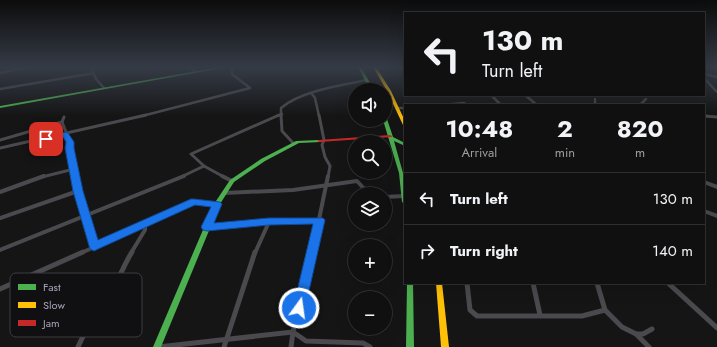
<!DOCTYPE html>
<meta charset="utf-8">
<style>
body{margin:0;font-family:Jost,sans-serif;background:#1e1e1e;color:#f1f3f6;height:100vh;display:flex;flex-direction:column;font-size:15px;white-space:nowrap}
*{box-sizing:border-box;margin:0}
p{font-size:13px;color:#9c9d9f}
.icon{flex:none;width:22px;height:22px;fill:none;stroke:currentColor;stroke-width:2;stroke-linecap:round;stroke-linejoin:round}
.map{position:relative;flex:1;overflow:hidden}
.panel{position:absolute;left:404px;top:104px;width:301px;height:180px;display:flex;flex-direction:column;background:#101010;border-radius:0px;box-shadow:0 4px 16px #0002,0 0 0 1px #303030}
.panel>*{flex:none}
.guide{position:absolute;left:404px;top:12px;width:301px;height:84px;border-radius:0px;box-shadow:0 4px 16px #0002,0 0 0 1px #303030;background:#101010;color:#f1f3f6;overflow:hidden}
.tools{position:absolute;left:348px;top:83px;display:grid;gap:8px}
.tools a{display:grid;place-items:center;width:44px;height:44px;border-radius:50%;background:#101010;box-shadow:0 4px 16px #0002,0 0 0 1px #303030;font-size:20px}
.pin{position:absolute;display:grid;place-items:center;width:34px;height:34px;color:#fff;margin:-17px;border-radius:8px;box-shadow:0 2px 6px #0006}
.me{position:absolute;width:44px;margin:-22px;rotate:14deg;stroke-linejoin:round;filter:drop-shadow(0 0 3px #0008)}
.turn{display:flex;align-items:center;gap:14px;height:84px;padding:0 12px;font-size:18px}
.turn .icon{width:52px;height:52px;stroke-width:2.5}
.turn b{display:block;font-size:28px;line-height:34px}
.eta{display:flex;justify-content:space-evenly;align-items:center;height:68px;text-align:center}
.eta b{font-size:24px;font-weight:700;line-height:28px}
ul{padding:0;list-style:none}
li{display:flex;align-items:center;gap:12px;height:52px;padding:0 12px;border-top:1px solid #303030}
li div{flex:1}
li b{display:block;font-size:15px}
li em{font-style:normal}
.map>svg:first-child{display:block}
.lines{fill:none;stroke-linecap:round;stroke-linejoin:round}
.street-far3{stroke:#49494e;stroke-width:2.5}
.street-far2{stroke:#49494e;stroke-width:3}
.street-far1{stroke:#49494e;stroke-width:4}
.street{stroke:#49494e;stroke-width:5}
.fast{fill:#4caf50;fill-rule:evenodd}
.slow{fill:#ffc107;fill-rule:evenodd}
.jam{fill:#c62828;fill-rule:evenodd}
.route{fill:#1a73e8;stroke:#114b97}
.key{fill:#100f11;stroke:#3d3c43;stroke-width:1}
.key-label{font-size:11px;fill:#a5a6b7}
</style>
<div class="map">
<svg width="717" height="347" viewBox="0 0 717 347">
<rect width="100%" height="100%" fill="#151515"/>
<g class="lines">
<g class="street-far3">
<path d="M91 67 96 79 104 88"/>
<path d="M189 67 196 72"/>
<path d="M0 73 28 67"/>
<path d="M704 74 717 77"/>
<path d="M704 78 717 92"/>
<path d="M0 89 94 73"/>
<path d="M312 94 315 98 319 116"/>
<path d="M491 95 501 105"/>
<path d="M525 95 537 105"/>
<path d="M595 99V105"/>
<path d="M442 105 464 103 466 105"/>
<path d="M640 105 646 99"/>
<path d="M398 108H405"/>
<path d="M142 116 250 88 232 74V67"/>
<path d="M277 116 282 114"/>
<path d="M281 116V108C300 91 342 85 367 80"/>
<path d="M704 116H708"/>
</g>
<g class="street-far2">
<path d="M281 115 282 131 294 144"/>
<path d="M319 115 324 140 322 145 325 157 330 166 328 177"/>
<path d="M704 116 717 117"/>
<path d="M64 117 62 122 70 142 75 177"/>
<path d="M0 140 62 122"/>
<path d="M0 148 146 115"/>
<path d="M42 177 74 169"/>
<path d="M181 177 204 166"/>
<path d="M224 177 204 166 191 154 279 115"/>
</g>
<g class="street-far1">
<path d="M75 176 78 191 94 246"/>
<path d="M222 176 232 181"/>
<path d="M704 182 717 187"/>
<path d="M0 192 44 176"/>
<path d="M224 193 293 190 357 181 369 194"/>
<path d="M385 197 404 196"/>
<path d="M704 211 717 216"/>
<path d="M0 218 78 191"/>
<path d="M207 227 320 220"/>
<path d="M0 250 184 176"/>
<path d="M81 253 194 202 217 204"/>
<path d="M131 253 145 230V223"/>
<path d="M255 253 269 222"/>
<path d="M312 253 328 176"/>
</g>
<g class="street">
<path d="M467 283 470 310 477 316H582L605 310"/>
<path d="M533 283 540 315"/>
<path d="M597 283 605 310 622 327 636 334H643L652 329"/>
<path d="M668 283 717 328"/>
<path d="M0 289 83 252"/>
<path d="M636 334 649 347"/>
<path d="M78 347C88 323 103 307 115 285 121 274 125 263 132 252"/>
<path d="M158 347 293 332 306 341 363 343 370 347"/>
<path d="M224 347 255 252"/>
<path d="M291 347 293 332 313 252"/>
</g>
<g class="fast">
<path d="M220 67H228L0 108V106Z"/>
<path d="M358 67H361L374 90H370Z"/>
<path d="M385 118 387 119 393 137 405 143V146L394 141 403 173 405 183V204L402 202 399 173 383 120H385Z"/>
<path d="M319 140 321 141V142L299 143 265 161 234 182 220 204 161 347H153L214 204 230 180 261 159 296 141Z"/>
<path d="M407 283H413L414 347H406Z"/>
</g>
<g class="slow">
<path d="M373 67H376L391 91 405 121V126L403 125 387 91Z"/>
<path d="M436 283H442L449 347H441Z"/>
</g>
<path class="jam" d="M390 135 392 136V137L319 142 317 141 319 140Z"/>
</g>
<linearGradient id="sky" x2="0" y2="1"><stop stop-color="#0c0c0c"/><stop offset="0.58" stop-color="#353b46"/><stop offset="1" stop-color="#353b46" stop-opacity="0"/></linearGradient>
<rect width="717" height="116" fill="url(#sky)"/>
<path class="route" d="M66 132 68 133 74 142V148L83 191 98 240 191 199H194L220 202 222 204 214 223 269 218H323L325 220 304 313 299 314 295 313 293 308 313 224 269 225 207 231 203 230 201 227 211 207 195 205 98 249 94 251 90 249 73 191 65 148 66 142 63 137 46 141 42 139 43 137Z"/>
<rect x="10" y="273" width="132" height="64" rx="6" class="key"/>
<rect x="18" y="284" width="18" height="6" fill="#4caf50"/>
<rect x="18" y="302" width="18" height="6" fill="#ffc107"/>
<rect x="18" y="320" width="18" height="6" fill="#c62828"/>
<g class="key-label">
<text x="43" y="291">Fast</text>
<text x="43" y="309">Slow</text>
<text x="43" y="327">Jam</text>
</g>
</svg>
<div class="tools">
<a><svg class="icon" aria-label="sound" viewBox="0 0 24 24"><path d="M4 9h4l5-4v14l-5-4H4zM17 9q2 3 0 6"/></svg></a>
<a><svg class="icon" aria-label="search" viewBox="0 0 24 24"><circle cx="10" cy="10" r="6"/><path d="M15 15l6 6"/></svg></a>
<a><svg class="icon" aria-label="layers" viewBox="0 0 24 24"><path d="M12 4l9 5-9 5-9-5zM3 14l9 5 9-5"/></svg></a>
<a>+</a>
<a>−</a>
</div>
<div class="pin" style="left:46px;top:139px;background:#d93025"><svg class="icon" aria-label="arrive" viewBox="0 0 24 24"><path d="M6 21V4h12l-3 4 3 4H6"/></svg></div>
<svg class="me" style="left:299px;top:308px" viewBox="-20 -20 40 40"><circle r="17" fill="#1a73e8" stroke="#fff" stroke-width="3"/><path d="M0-11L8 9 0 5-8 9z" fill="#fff"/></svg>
<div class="guide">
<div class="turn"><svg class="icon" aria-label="left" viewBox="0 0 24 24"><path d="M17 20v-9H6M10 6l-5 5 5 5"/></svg><div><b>130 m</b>Turn left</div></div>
</div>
<section class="panel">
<div class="eta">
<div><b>10:48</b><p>Arrival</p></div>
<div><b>2</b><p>min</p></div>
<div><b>820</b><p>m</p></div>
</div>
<ul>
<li><svg class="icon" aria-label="left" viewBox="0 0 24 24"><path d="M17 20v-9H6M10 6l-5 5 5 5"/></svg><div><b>Turn left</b></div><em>130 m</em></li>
<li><svg class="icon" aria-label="right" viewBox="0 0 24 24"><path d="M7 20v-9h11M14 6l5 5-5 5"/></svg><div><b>Turn right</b></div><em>140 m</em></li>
</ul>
</section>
</div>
